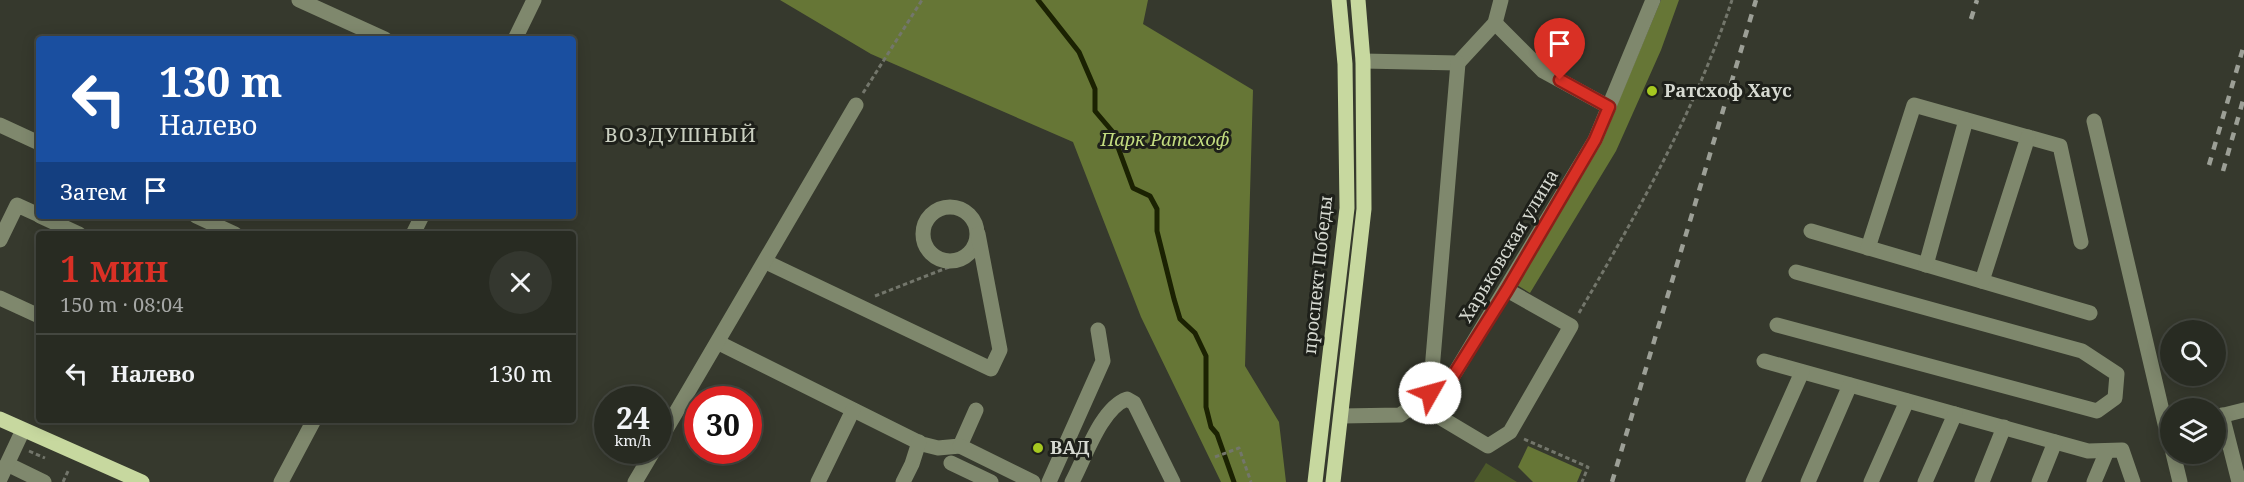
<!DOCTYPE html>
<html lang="ru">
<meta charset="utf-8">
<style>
body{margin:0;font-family:"Noto Serif",serif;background:#34372f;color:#f1f3f6;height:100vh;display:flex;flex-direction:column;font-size:22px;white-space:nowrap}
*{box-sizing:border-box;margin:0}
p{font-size:20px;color:#a5a7a5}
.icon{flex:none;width:33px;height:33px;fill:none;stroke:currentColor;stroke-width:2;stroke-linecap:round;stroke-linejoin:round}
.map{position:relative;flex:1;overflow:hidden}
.side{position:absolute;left:36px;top:231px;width:540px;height:192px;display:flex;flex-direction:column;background:#282b22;border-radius:6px;box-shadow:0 3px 15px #0003,0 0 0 2px #444740}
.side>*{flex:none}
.hud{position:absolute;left:36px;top:36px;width:540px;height:183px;border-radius:6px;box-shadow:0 3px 15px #0003,0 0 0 2px #444740;background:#1a4fa0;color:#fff;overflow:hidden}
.fabs{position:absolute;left:2160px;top:320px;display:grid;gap:12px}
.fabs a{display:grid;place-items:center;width:66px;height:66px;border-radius:50%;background:#282b22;box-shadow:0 3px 15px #0003,0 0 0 2px #444740;font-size:30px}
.speed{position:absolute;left:594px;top:386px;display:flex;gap:12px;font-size:30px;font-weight:700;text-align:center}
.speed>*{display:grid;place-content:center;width:78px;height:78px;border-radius:50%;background:#282b22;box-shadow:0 3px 15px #0003,0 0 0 2px #444740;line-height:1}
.speed small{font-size:15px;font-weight:400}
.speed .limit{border:9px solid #d22;background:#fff;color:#111}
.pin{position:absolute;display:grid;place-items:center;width:51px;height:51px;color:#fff;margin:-62px -26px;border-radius:50% 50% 50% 0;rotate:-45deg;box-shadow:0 0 6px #0007}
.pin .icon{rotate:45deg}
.me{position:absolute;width:66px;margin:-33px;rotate:52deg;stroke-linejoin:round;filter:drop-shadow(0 0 4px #0008)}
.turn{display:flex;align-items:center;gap:21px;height:126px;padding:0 24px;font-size:27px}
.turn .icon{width:78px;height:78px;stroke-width:2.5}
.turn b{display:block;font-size:42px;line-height:51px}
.then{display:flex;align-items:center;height:57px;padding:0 24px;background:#0003;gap:12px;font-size:22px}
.round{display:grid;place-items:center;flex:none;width:63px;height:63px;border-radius:32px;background:#34372f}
.overview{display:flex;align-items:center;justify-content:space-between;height:102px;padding:0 24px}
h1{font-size:36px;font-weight:600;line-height:45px;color:#d93025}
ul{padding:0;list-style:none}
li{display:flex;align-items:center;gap:18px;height:78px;padding:0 24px;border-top:2px solid #444740}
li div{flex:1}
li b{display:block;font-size:22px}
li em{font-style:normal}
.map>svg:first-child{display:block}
.green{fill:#4c592a}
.forest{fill:#667636}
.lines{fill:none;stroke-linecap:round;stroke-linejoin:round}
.stream{stroke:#1b2202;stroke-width:5}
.path{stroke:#73766b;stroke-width:3;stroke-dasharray:4.5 3;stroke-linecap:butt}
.minor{stroke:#7f886d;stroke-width:15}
.major{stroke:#c7d89f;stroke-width:15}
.rail{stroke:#9c9f96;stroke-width:4.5;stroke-dasharray:8 8;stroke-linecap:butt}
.route-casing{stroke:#8d1f18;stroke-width:15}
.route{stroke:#d93025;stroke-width:10}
.poi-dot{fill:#a6c820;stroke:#1e201a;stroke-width:2}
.labels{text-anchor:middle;stroke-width:6;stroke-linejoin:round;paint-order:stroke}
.poi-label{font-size:18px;font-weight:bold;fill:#d6d9d1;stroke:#1e201a;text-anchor:start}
.park-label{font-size:18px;font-style:italic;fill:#c2db7f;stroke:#1e201a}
.street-label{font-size:18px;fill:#d6d9d1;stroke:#1e201a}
.neighbourhood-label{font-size:20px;letter-spacing:1.5px;fill:#cbd0c1;stroke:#1e201a}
</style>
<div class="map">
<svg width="2244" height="482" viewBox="0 0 2244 482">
<rect width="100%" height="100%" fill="#36392d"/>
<path class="green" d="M1486 463 1517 482H1474Z"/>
<g class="forest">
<path d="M780 0H1148L1143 24 1253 90 1245 366 1279 422 1286 482H1221L1141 317 1073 142 871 54Z"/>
<path d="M1661 0H1679L1661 50 1616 151 1530 293 1517 285 1601 143Z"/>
<path d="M1528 446 1582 470 1577 482H1533L1518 467Z"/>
</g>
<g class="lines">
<path class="stream" d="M1038 0 1079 52 1095 89V111L1112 131 1133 188 1150 196 1157 209V231L1174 299 1180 319 1195 333 1206 356V407L1211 427 1217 434 1234 482"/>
<g class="path">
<path d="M863 93 922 0"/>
<path d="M875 296 967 260"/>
<path d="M1579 313C1638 212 1695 111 1732 0"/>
<path d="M1524 439 1588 467 1582 482"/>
<path d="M29 451 45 458"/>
<path d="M1215 457 1239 448 1251 482"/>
<path d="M63 482 69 469"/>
</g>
<g class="minor">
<path d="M299 0 385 39"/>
<path d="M1495 23 1543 71 1609 107"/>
<path d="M515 39 534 0"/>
<path d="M1363 61 1458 63 1495 23 1501 0"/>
<path d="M2094 121 2166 428"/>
<path d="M0 125 39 143"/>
<circle cx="950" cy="234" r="27"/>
<path d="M40 216 79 234"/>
<path d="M196 216 235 234"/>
<path d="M1811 231 2090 313"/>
<path d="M413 234 422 216"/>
<path d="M0 240 17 205 39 215"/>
<path d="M1868 248 1914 105 2060 146 2081 242"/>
<path d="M766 262 991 369 1000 350 978 234"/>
<path d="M1926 265 1966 120"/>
<path d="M1982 281 2028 137"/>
<path d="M0 298 39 316"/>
<path d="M1777 325 2097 411 2115 398 2117 374 2082 351 1796 272"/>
<path d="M719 343 922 444 938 448 960 446 976 410"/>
<path d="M1764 361 2088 451 2122 450 2133 482"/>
<path d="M1430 394 1458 63"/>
<path d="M1416 403 1488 446 1510 432 1571 326 1507 290"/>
<path d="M2222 415 2239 482"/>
<path d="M1341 416 1400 415 1450 381 1595 140 1653 0"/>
<path d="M2216 417 2244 410"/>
<path d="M658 443 856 105"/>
<path d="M960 446 1033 482"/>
<path d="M2173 453 2180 482"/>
<path d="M951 463 991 482"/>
<path d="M7 464 44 482"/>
<path d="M0 479 23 430"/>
<path d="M281 482 314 420"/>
<path d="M635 482 654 450"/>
<path d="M818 482 853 410"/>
<path d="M903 482 912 464 919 442"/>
<path d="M1049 482 1103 361 1098 330"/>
<path d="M1072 482C1085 458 1101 408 1127 399L1134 403 1173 482"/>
<path d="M1753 482 1802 372"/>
<path d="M1808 482 1850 385"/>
<path d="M1871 482 1907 401"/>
<path d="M1925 482 1955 414"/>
<path d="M1982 482 2004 427"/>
<path d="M2039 482 2055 442"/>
<path d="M2094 482 2107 451"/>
</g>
<g class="major">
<path d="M0 419 142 482"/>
<path d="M1315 482 1347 208 1345 64 1339 0"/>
<path d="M1333 482 1364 209 1363 61 1358 0"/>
</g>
<g class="rail">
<path d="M1971 19 1977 0"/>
<path d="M2209 165 2244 45"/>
<path d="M2223 171 2244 97"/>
<path d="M1612 482 1756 0"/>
</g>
</g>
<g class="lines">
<defs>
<path id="route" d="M1430 393 1450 381 1507 290 1595 140 1609 107 1560 80"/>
</defs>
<use href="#route" class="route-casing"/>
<use href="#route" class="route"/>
</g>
<g class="poi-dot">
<circle cx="1652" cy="91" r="6"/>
<circle cx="1038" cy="448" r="6"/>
</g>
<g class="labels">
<g class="poi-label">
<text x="1664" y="97">Ратсхоф Хаус</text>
<text x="1050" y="454">ВАД</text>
</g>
<g class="park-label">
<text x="1165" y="146">Парк Ратсхоф</text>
</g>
<g class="street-label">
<text transform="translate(1509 246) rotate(-59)" y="6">Харьковская улица</text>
<text transform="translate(1318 275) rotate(-84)" y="6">проспект Победы</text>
</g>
<g class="neighbourhood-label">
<text x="681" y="142">ВОЗДУШНЫЙ</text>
</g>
</g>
</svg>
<div class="fabs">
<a><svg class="icon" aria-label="search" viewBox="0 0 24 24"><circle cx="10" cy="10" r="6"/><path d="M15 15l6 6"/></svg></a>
<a><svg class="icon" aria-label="layers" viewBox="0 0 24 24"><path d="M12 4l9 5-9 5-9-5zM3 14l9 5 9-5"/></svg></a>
</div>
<div class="speed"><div>24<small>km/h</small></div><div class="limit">30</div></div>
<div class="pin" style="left:1560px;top:80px;background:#d93025"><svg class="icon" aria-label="arrive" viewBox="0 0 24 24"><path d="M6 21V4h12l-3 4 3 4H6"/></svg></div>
<svg class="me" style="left:1430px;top:393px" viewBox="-20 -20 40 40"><circle r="19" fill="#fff"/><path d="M0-13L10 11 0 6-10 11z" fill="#d93025"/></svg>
<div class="hud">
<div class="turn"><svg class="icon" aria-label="left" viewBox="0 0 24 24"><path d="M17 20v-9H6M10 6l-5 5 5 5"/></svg><div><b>130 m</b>Налево</div></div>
<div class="then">Затем<svg class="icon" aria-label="arrive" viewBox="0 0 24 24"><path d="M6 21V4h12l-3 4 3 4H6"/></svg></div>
</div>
<section class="side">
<div class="overview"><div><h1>1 мин</h1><p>150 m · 08:04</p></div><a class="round"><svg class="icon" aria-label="close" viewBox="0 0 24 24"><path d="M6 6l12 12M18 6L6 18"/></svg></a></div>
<ul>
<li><svg class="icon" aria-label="left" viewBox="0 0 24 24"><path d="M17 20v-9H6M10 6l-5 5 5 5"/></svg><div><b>Налево</b></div><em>130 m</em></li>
</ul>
</section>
</div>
